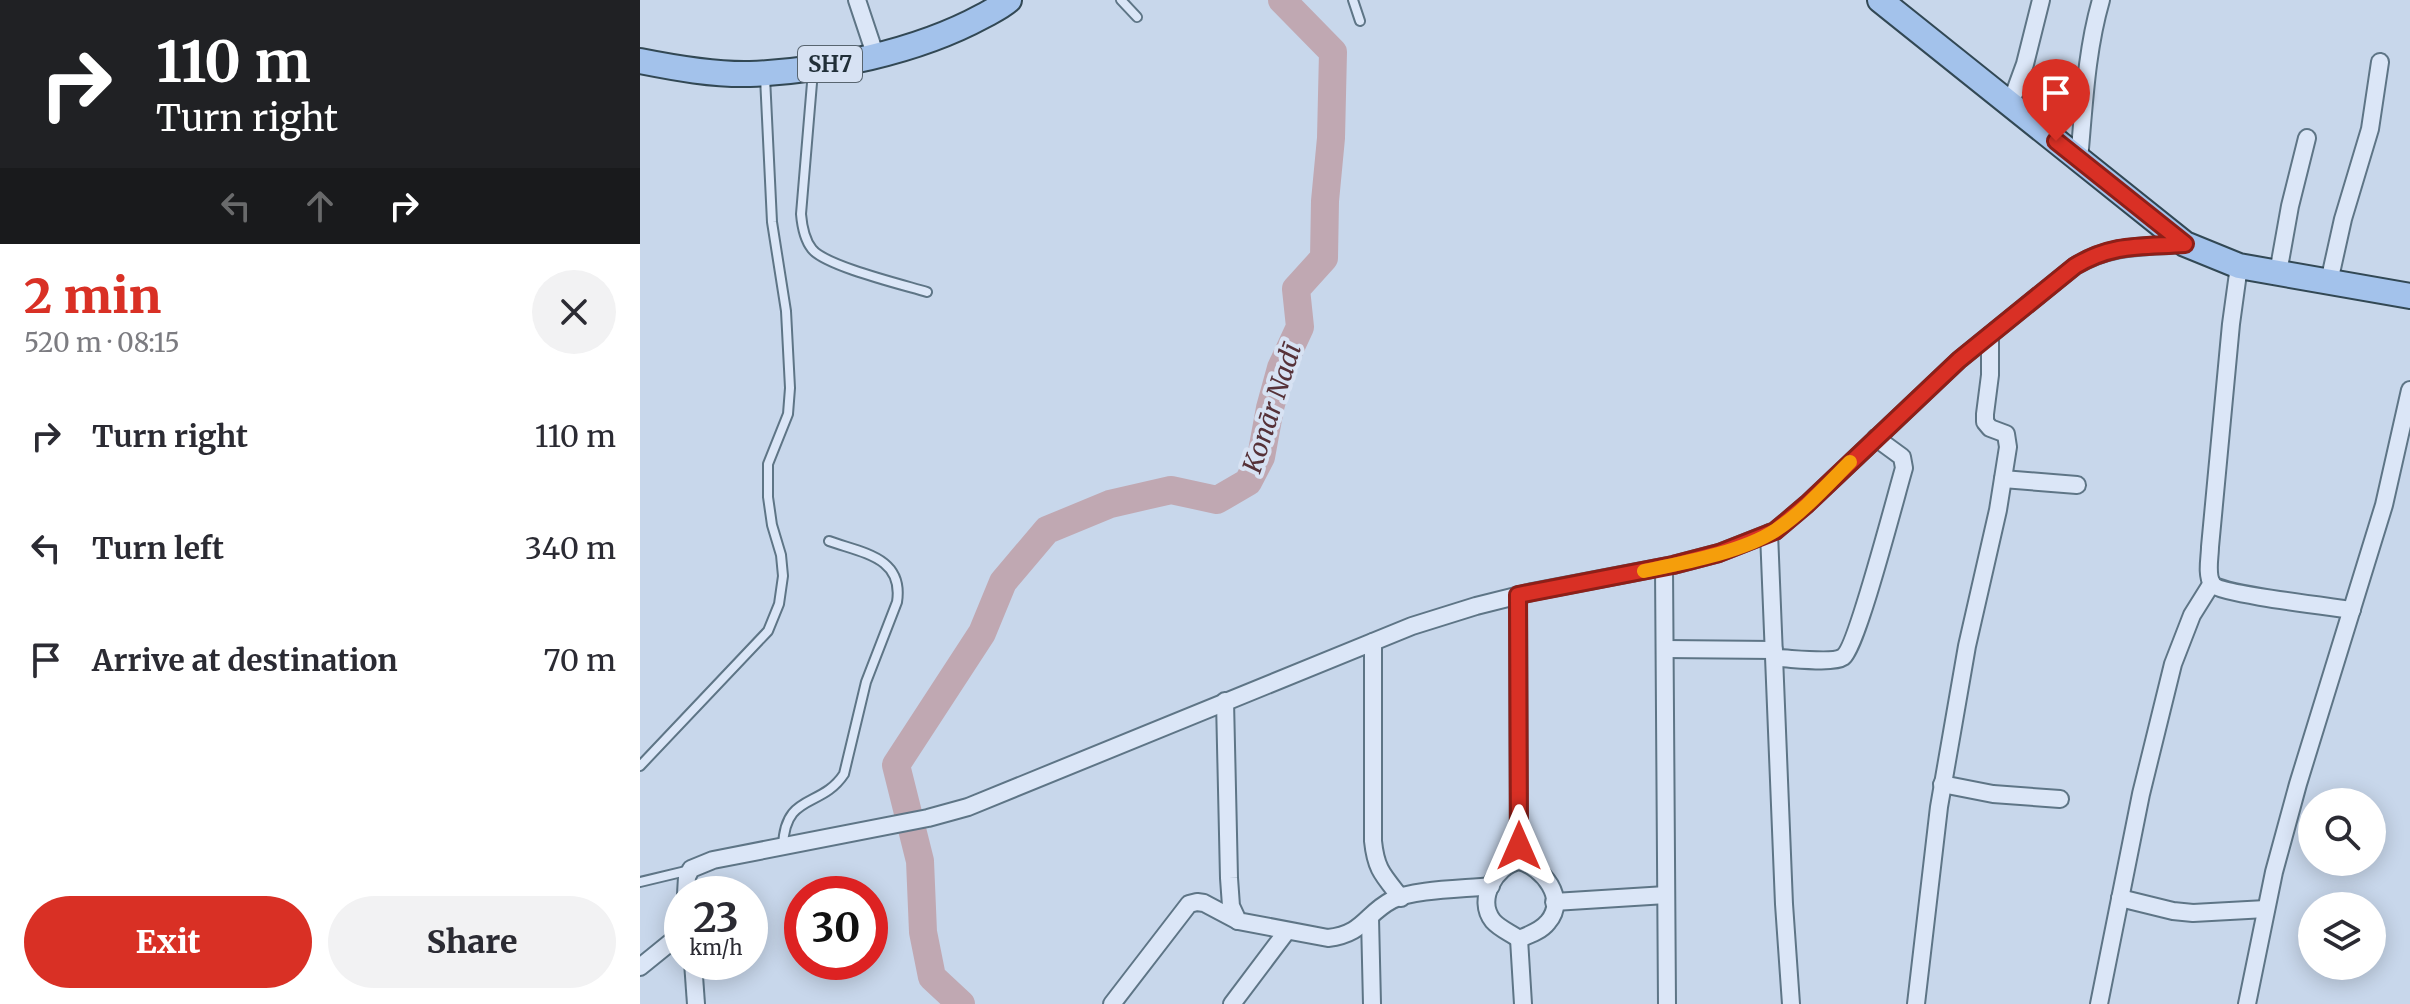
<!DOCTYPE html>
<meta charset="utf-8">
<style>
body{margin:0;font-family:Merriweather,serif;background:#f2f2f3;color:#2b2b33;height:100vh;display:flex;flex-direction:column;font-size:30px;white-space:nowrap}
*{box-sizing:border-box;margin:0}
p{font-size:26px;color:#7c7c81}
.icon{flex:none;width:44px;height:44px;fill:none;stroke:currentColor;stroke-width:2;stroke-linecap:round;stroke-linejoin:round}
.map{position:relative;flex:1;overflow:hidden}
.details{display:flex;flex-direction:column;background:#fff;width:640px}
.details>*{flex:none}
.top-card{background:#202124;color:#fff;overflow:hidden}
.fabs{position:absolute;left:1658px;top:788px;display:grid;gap:16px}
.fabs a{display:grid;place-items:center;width:88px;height:88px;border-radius:50%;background:#fff;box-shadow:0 4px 20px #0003;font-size:40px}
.speed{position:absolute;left:24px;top:876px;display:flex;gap:16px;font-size:40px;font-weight:700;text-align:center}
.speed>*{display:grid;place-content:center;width:104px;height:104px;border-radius:50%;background:#fff;box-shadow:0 4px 20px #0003;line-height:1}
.speed small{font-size:20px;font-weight:400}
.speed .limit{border:12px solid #d22;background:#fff;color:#111}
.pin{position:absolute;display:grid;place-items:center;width:68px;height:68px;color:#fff;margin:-82px -34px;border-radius:50% 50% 50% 0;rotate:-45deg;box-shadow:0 0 8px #0007}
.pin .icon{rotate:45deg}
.me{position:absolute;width:88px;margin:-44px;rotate:0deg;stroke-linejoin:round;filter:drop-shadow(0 0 6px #0008)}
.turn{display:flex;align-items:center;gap:28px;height:168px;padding:0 24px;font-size:36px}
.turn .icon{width:104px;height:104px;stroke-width:2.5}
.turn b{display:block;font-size:56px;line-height:68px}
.lanes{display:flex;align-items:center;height:76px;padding:0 24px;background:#0003;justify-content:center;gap:40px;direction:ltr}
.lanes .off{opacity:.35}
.round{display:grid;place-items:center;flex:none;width:84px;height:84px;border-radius:42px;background:#f2f2f3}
.head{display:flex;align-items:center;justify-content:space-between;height:136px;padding:0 24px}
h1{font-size:48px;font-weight:800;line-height:60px;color:#d93025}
.button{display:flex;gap:16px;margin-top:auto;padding:16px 24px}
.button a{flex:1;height:92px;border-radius:48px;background:#d93025;color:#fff;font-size:32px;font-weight:800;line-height:92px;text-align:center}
.button a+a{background:#f2f2f3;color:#2b2b33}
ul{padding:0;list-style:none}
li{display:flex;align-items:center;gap:24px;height:112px;padding:0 24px}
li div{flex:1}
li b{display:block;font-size:30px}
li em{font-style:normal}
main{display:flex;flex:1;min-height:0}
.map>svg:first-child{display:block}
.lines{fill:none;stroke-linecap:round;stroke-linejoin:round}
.river{stroke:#c0a8b2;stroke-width:28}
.lane-casing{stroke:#5e7586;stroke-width:12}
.street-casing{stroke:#5e7586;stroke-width:20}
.primary-casing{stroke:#324854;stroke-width:28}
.lane{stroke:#dbe6f7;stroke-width:8}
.street{stroke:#dbe6f7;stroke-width:16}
.primary{stroke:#a3c2eb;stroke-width:24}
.route-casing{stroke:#8d1f18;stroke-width:20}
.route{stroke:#d93025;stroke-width:14}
.slow{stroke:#f59e0b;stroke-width:14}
.labels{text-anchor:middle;stroke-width:8;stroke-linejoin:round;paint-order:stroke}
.shield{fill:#d7e2f3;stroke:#586570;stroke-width:2}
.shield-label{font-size:22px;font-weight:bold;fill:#212f38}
.water-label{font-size:26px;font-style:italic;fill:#563138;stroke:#d7e2f3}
</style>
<main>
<section class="details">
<div class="top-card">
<div class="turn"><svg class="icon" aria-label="right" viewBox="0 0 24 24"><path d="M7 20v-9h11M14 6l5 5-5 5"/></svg><div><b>110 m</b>Turn right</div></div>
<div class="lanes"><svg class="icon off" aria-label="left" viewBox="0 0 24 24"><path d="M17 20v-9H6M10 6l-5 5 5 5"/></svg><svg class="icon off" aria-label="ahead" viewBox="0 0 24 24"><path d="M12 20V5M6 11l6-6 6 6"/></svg><svg class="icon" aria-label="right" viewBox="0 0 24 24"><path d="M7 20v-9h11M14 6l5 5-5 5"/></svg></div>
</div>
<div class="head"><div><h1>2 min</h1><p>520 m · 08:15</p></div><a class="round"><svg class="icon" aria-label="close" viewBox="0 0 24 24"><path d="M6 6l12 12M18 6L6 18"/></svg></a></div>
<ul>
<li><svg class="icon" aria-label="right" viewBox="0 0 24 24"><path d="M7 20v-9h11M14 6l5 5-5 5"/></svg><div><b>Turn right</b></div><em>110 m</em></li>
<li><svg class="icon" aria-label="left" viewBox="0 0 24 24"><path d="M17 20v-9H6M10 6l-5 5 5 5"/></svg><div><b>Turn left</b></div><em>340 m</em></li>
<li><svg class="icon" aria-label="arrive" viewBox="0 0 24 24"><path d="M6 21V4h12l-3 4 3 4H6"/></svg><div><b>Arrive at destination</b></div><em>70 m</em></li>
</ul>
<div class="button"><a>Exit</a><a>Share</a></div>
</section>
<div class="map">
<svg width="1770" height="1004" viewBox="0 0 1770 1004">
<rect width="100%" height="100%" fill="#c8d7eb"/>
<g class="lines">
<path class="river" d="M321 1004 292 977 283 932 280 861 256 765 342 633 363 582 407 530 470 504 531 490 577 500 608 482 621 457 630 408 641 368 660 327 656 289 684 258 685 201 691 138 693 52 642 0"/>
<defs>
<g id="lane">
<path d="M481 0 497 17"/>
<path d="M713 0 720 21"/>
<path d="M173 71 161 214C162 226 164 239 172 249 185 266 264 285 287 292"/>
<path d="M0 766 128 631 139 604 143 576 141 555 132 525 128 497V464L148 414 150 388 146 311 132 222 125 77"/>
<path d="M143 846C145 792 181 809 204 774L226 682 257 602C264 557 222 553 189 541"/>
<path d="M0 882 50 870"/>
</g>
<g id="street">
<path d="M217 0 235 54"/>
<path d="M1370 105 1385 64 1401 0"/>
<path d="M1439 160C1444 106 1446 52 1461 0"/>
<path d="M1599 266 1591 324 1570 547C1570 557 1566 574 1572 584 1579 594 1693 607 1712 610"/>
<path d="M1638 273 1650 206 1667 138"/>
<path d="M1689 282 1703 219 1730 129 1740 62"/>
<path d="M1363 479 1437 485"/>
<path d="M1129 533 1144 904 1151 1004"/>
<path d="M1024 567 1027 1004"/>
<path d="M878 595 879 861"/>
<path d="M733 642V841C736 870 743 875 761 898"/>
<path d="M1025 649 1134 650"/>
<path d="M1135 658C1149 658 1193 664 1203 657 1217 647 1256 495 1264 468L1262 457 1236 438"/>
<path d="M585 701 589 878 591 906 598 921 688 938C724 934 725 914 752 900 774 889 825 889 851 886"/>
<path d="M1302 784 1353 794 1420 799"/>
<path d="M879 861C903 867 928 899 908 922 901 931 889 935 879 939 871 933 860 929 853 921 836 900 855 866 879 861Z"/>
<path d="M46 894 47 877 51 869 73 860 288 818 328 807 772 626 836 606 892 592 1033 565 1079 553 1135 531 1167 504 1319 360 1435 266C1472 244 1503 247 1545 244"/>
<path d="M1480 898 1533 911 1553 913 1626 909"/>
<path d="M914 902 1026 895"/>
<path d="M730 918 732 1004"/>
<path d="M879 939 883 1004"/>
<path d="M53 962 56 1004"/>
<path d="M0 967 42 933"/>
<path d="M472 1004 549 904 557 902 564 903 598 921"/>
<path d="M592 1004 647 931"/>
<path d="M1276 1004 1299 807 1327 646 1358 510 1368 447 1366 434 1350 428 1345 422V414L1350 375V335"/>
<path d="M1459 1004 1501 794 1533 664 1552 615 1572 583"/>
<path d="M1607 1004 1634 872 1658 784 1744 505 1770 390"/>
</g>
<g id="primary">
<path d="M1240 0 1545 244 1599 266 1770 296"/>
<path d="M0 61C35 68 74 75 110 74 185 71 277 52 343 16 352 11 361 7 369 0"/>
</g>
</defs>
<use href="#lane" class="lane-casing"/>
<use href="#street" class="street-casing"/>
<use href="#primary" class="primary-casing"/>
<use href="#lane" class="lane"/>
<use href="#street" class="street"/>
<use href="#primary" class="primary"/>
</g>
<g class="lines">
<defs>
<path id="route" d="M879 846 878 595 1033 565 1079 553 1135 531 1167 504 1319 360 1435 266C1473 243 1502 247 1545 244L1416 141"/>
</defs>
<use href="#route" class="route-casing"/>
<use href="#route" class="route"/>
<path class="slow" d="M1004 571C1043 563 1103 552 1136 530 1163 512 1187 485 1210 462"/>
</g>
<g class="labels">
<rect class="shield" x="158" y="46" width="64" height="36" rx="6"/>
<g class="shield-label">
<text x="190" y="72">SH7</text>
</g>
<g class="water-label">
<text transform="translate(632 408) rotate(-72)" y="9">Konār Nadī</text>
</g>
</g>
</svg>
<div class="fabs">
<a><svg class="icon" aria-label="search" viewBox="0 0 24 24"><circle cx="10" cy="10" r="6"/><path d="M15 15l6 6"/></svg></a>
<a><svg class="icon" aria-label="layers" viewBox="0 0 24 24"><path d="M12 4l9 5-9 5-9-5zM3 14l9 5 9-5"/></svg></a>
</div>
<div class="speed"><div>23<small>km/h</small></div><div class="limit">30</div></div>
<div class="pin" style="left:1416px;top:141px;background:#d93025"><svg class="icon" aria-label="arrive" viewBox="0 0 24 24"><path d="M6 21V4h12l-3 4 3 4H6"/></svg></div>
<svg class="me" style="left:879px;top:846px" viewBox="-20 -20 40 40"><path d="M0-17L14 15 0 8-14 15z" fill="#d93025" stroke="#fff" stroke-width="4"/></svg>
</div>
</main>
